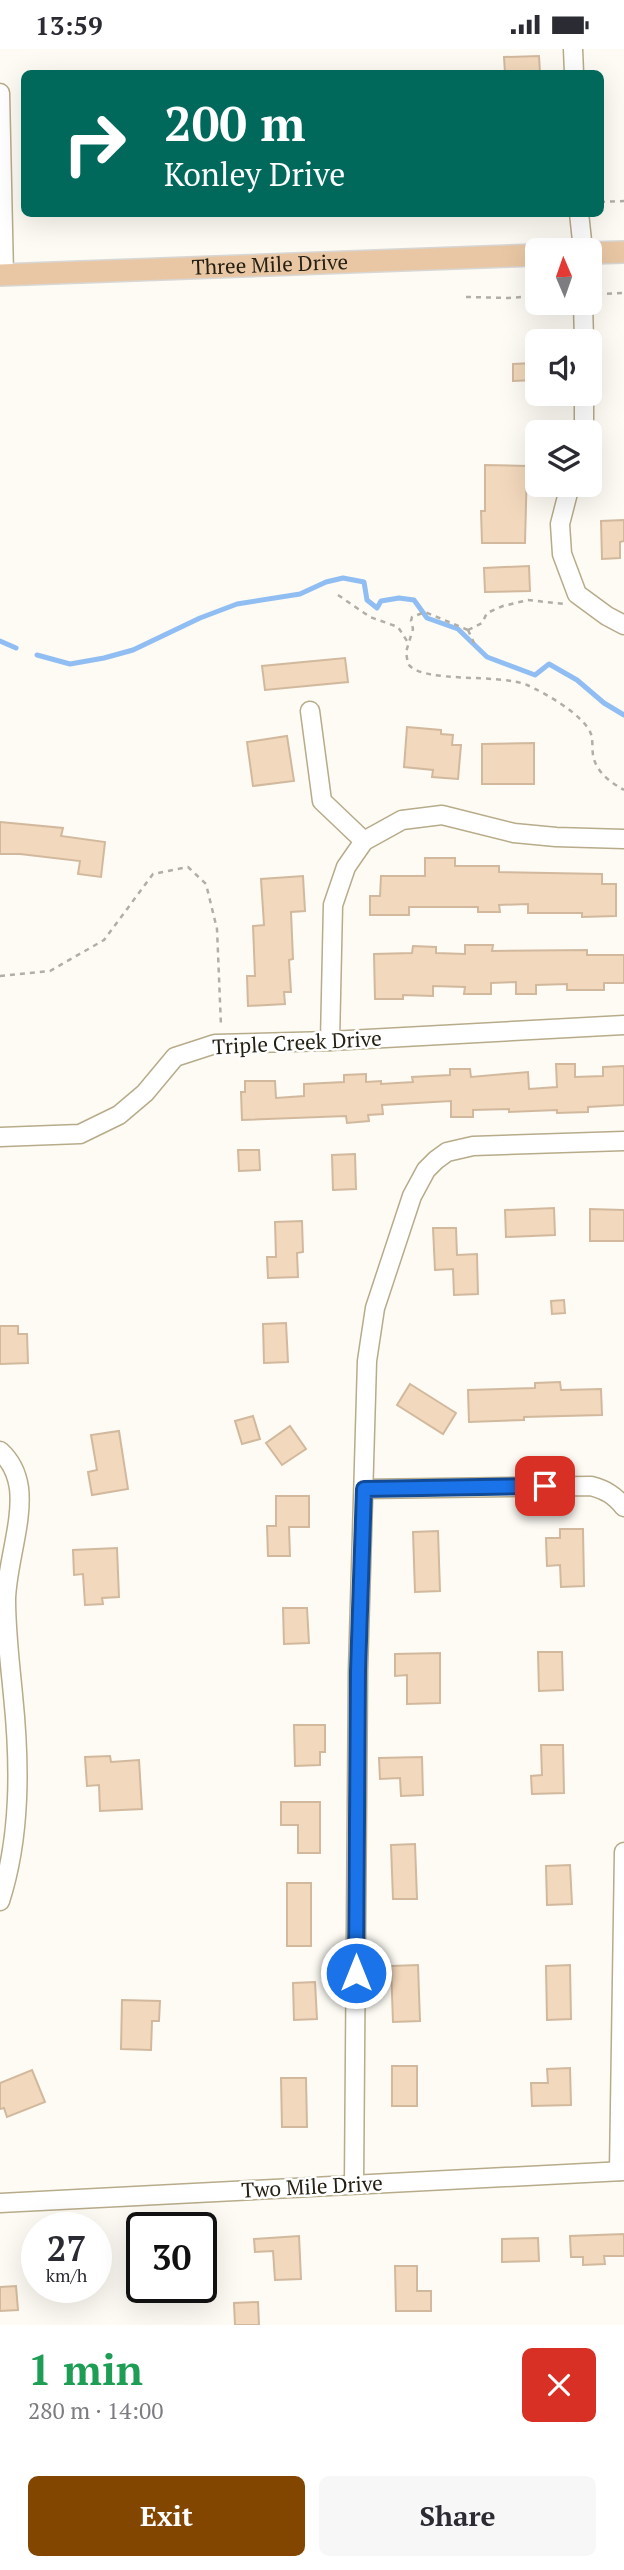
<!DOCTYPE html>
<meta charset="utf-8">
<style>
body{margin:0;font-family:"PT Serif",serif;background:#f7f7f7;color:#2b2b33;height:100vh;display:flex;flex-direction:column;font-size:26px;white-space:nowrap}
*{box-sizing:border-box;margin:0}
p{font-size:23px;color:#7c7c81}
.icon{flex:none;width:38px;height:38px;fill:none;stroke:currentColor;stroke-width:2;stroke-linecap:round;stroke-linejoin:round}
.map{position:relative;height:2276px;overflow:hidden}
.sheet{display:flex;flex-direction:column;background:#fff;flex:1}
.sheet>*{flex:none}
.guide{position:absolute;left:21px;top:21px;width:583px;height:147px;border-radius:10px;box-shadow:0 7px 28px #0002;background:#00695c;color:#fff;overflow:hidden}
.needle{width:46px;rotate:358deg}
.tools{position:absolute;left:525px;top:189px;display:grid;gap:14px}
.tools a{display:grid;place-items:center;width:77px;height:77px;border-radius:10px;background:#fff;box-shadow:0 7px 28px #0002;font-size:35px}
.speed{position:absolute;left:21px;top:2163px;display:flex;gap:14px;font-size:35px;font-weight:700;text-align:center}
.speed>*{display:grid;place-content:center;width:91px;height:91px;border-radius:50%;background:#fff;box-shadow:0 7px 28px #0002;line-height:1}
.speed small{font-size:18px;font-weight:400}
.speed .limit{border:4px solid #111;border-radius:10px;background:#fff;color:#111}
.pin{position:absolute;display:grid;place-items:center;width:60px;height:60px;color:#fff;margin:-30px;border-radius:14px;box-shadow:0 4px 10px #0006}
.me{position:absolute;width:77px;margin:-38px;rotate:0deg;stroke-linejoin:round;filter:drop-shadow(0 0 5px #0008)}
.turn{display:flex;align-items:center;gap:24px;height:147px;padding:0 28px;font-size:32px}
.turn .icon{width:91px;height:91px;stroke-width:2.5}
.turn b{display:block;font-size:49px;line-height:60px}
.round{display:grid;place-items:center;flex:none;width:74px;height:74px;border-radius:10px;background:#f7f7f7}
.overview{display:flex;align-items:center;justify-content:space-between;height:119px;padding:0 28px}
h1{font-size:42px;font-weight:700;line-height:52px;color:#1e9e55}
.cta{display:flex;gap:14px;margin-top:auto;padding:14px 28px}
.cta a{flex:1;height:80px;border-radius:10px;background:#824600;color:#fff;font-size:28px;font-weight:700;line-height:80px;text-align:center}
.cta a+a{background:#f7f7f7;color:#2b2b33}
.status{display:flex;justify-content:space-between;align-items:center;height:49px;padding:0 35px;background:#fff;direction:ltr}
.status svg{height:19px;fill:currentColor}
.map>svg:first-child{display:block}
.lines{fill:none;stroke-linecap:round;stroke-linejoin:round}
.stream{stroke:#91bef2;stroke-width:5}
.building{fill:#f2d8bc;stroke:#d2b99e;stroke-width:2}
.minor-casing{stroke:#b7ab8a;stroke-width:21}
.major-casing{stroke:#d8d7d5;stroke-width:24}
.path{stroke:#b1aea5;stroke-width:2.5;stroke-dasharray:5 5;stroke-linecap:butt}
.minor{stroke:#fff;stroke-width:18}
.major{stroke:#e9c7a4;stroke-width:21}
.route-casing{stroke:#114b97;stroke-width:18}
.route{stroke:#1a73e8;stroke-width:12}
.labels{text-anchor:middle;stroke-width:5;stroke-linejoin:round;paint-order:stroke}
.street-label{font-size:21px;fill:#252013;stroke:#fff}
</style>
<div class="status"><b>13:59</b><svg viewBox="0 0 49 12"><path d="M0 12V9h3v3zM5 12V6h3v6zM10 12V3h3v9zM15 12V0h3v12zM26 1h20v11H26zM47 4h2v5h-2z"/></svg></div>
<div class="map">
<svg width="624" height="2276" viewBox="0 0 624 2276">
<rect width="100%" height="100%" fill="#fdfbf4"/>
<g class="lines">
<g class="stream">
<path d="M0 592 16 599"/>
<path d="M37 606 70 615 104 609 133 601 200 569 237 555 300 545 326 533 343 529 364 533 367 551 377 559 381 552 399 549 414 551 427 569 458 580 487 608 535 626 549 615 577 631 604 654 624 666"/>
</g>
</g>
<g class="building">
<path d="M539 7 540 24H505L504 8Z"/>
<path d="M534 314 535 331 513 332V315Z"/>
<path d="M485 416 527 417 525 494H482L481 462H485Z"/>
<path d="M624 471V492L620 493V509L602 510 601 472Z"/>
<path d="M529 517 530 542 485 543 484 519Z"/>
<path d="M345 609 348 633 265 641 262 617Z"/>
<path d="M407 678 441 681V685L453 686 452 696H461L458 730 432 728 433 721 404 718Z"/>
<path d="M287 687 294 732 253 737 247 693Z"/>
<path d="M534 694V735H482V695Z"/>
<path d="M0 773 63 779 61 787 105 793 101 828 78 825 80 812 20 805H0Z"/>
<path d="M425 809H455V817H499V823L602 825V835H616V867L582 868V864H528V855L499 856 500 863H478V858H409V866H370V847H380L381 827H425Z"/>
<path d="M303 827 305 862 291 863 293 910 289 911 291 943H284L285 955 248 957 247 927H255L253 877 264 876 261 830Z"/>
<path d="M465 896H493L492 902 587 901V906H624V934H604V941H567V935L536 936V945H516V933L491 934V945H464L465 938 433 937V947L403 946V950H375L374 905 412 904 413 897 436 898V904L465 905Z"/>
<path d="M556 1015H575V1028L603 1027V1018L624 1017V1056L588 1058V1063L557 1064V1061L509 1063V1060L473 1061V1068H451V1052L382 1056 383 1065 368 1066 369 1072 347 1074 346 1067 242 1071 241 1043H245V1032H275L276 1049 304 1047V1035L344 1033V1026L366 1025V1033L381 1032V1035L413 1033 412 1028 450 1026V1020H470L471 1028 528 1023 529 1040 557 1038Z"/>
<path d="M238 1101H259L260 1121 239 1122Z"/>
<path d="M355 1105 356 1140 333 1141 332 1106Z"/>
<path d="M554 1159 555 1186 506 1188 505 1161Z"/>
<path d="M590 1160 624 1161V1192H590Z"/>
<path d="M302 1172 303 1203 297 1204 298 1228 268 1229 267 1208H276L275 1173Z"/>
<path d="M433 1179H456L457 1206 477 1205 478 1245 454 1246 453 1220 435 1221Z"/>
<path d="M564 1251 565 1264 552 1265 551 1252Z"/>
<path d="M286 1274 288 1313 264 1314 263 1275Z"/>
<path d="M0 1277H18V1285H27L28 1314 0 1315Z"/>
<path d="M560 1333 561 1341 601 1340 602 1366 524 1368V1371L469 1373 468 1341 535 1339V1334Z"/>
<path d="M410 1335 456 1364 443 1385 397 1356Z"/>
<path d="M253 1367 260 1390 242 1395 235 1372Z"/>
<path d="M290 1377 306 1400 282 1416 266 1394Z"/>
<path d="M119 1382 128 1440 92 1446 88 1423 97 1421 91 1386Z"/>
<path d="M276 1447H309V1478H289L290 1507H268L267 1477H276Z"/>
<path d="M560 1480H583L584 1537 561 1538 560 1516 547 1517 546 1489H560Z"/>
<path d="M438 1482 440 1542 415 1543 413 1483Z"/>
<path d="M117 1499 119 1548 102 1549 103 1555 85 1556 83 1525 74 1526 73 1501Z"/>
<path d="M283 1559H307L309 1594 284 1595Z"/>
<path d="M538 1603H562L563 1641 539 1642Z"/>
<path d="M440 1604V1654L407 1655V1626L395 1627V1605Z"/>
<path d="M294 1676H325V1703H320V1716L295 1717Z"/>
<path d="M541 1696H563L564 1744 532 1745 531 1727 542 1726Z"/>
<path d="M110 1707 111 1713 139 1711 142 1760 100 1762 99 1736 87 1737 85 1708Z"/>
<path d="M422 1708 423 1746 401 1747 400 1729 380 1730 379 1709Z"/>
<path d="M281 1753H320V1804H298V1776H281Z"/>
<path d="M415 1795 417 1850H393L391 1796Z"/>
<path d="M570 1816 572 1855 547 1856 546 1817Z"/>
<rect x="287" y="1834" width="24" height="63"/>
<path d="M418 1916 420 1972 393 1973 391 1917Z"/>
<path d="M570 1916 571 1970 547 1971 546 1917Z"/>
<path d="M315 1933 317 1970 294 1971 293 1934Z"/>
<path d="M122 1951 160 1952 159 1972H152L151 2001 121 2000Z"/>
<rect x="392" y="2017" width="25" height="40"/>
<path d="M570 2019 571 2056 532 2057 531 2034H548L547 2020Z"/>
<path d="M32 2021 45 2053 7 2068 4 2059 0 2060V2034Z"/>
<path d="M281 2029H306L307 2078H282Z"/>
<path d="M624 2185V2207H604L605 2215 583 2216V2208H571L570 2187Z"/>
<path d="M299 2187 301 2230 275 2231 273 2202 255 2203 254 2190Z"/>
<path d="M538 2189 539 2212 502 2213V2190Z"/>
<path d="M395 2217H417V2242H431V2262H396Z"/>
<path d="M16 2237 18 2261 0 2262V2238Z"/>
<path d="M258 2253 259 2276H235L234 2254Z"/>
</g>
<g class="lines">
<defs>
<g id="minor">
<path d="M573 0 574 24"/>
<path d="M0 44 4 226"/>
<path d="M579 164 583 201"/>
<path d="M583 254 584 292"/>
<path d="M584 383V345"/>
<path d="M570 436 560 475 562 505 577 545 607 567 624 576"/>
<path d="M310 662 322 752 364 792"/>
<path d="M330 992 333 856 346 818 364 792 402 771 442 766 514 784 556 788 624 790"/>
<path d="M0 1088 80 1085 119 1066 145 1044 175 1008 215 995 330 992 624 976"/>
<path d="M0 1402C11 1412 17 1425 19 1439 23 1473 7 1515 6 1550 6 1583 10 1614 13 1646 20 1714 21 1787 0 1852"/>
<path d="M364 1440 591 1437C606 1441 614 1446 624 1458"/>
<path d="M619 2122 624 1803"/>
<path d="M354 2135 358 1622 367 1312 375 1259 412 1147 426 1121 436 1111 447 1103 473 1097 624 1092"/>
<path d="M0 2154 624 2122"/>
</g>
<g id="major">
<path d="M590 204 624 203"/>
<path id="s1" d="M0 226 537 206"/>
</g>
</defs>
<use href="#minor" class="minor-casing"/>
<use href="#major" class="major-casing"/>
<g class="path">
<path d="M600 153 624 152"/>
<path d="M597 245 624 244"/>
<path d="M466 248 508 249 537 247"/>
<path d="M338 546 370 568 398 578 407 592"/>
<path d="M468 581 425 563 412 568 411 572 413 580 406 603 408 615C423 635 499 624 527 636 545 644 584 666 591 685 593 691 592 699 593 706 596 723 610 733 624 741"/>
<path d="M468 581 482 574 487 564 503 557 528 551 564 555"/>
<path d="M468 581 474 594"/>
<path d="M0 927 50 922 104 891 153 825 188 818 206 835 217 880 221 977"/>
</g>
<use href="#minor" class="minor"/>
<use href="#major" class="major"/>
</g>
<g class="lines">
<defs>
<path id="route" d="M356 1924 358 1622 364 1440 545 1437"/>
</defs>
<use href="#route" class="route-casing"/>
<use href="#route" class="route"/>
</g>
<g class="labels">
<g class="street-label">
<text dy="7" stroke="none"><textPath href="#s1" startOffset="270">Three Mile Drive</textPath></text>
<text transform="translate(297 994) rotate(-3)" y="7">Triple Creek Drive</text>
<text transform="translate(312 2138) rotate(-3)" y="7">Two Mile Drive</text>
</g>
</g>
</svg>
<div class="tools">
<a><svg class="needle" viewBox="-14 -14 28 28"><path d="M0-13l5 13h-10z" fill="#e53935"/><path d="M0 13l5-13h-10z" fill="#7c7c81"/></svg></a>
<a><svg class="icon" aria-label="sound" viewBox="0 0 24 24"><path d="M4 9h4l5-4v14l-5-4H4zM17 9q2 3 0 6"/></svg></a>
<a><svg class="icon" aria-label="layers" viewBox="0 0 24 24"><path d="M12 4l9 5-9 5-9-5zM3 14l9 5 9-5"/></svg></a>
</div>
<div class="speed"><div>27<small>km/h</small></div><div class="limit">30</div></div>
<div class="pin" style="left:545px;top:1437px;background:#d93025"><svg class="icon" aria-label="arrive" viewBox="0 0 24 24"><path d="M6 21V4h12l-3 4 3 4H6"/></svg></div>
<svg class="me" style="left:356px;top:1924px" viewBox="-20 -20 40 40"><circle r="17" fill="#1a73e8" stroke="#fff" stroke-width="3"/><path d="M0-11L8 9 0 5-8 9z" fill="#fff"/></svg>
<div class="guide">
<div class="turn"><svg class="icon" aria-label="right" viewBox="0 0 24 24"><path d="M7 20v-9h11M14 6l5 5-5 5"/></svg><div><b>200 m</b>Konley Drive</div></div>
</div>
</div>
<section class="sheet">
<div class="overview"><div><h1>1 min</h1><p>280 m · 14:00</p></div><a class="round" style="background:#d93025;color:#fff"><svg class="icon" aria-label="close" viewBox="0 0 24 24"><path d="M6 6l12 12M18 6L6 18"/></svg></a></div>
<div class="cta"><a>Exit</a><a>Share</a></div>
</section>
